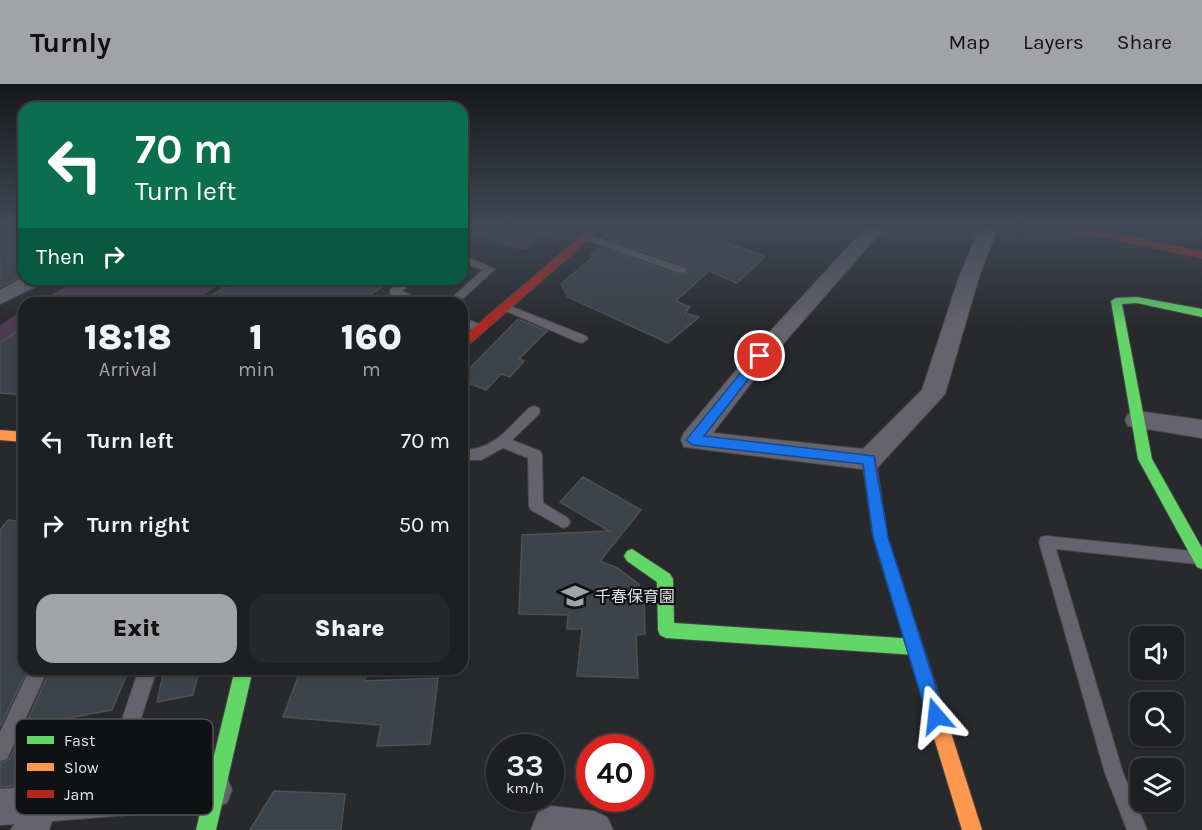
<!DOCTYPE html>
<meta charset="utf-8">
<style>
body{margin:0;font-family:Karla,"Noto Sans JP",sans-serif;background:#26272a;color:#f1f3f6;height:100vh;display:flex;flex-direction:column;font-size:22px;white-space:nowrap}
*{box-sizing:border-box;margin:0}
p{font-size:20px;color:#a1a2a5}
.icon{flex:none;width:33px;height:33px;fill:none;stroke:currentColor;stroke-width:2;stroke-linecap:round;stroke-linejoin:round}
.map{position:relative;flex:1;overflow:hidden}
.panel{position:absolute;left:18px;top:213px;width:450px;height:378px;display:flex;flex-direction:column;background:#1e1f21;border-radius:18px;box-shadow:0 2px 4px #0004,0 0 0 2px #3c3d3f}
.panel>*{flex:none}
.top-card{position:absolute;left:18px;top:18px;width:450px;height:183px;border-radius:18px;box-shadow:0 2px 4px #0004,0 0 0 2px #3c3d3f;background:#0b6e4f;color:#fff;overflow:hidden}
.controls{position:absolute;left:1130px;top:542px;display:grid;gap:12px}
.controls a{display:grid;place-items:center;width:54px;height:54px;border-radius:12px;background:#1e1f21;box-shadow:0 2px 4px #0004,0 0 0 2px #3c3d3f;font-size:30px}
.speed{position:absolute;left:486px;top:650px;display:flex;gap:12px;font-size:30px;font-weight:700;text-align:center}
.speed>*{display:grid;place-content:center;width:78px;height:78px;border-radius:50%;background:#1e1f21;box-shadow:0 2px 4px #0004,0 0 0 2px #3c3d3f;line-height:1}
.speed small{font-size:15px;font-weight:400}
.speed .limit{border:9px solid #d22;background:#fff;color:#111}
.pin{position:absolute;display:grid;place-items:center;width:51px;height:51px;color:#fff;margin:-26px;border:3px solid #fff;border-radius:50%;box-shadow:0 2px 6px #0007}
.me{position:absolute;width:66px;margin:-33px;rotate:343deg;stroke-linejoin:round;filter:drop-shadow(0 0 4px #0008)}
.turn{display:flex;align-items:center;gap:21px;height:126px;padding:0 18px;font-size:27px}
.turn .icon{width:78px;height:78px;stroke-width:2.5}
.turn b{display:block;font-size:42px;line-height:51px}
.then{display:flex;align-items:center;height:57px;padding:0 18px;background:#0003;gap:12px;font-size:22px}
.eta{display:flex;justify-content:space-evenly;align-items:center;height:102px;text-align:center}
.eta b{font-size:36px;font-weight:800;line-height:42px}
.action{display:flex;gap:12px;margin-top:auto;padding:12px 18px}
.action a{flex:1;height:69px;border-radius:18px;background:#a2a3a7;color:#111;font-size:24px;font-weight:800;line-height:69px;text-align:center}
.action a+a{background:#26272a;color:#f1f3f6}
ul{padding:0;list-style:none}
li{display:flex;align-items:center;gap:18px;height:84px;padding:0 18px}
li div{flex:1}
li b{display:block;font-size:22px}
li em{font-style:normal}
header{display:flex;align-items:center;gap:36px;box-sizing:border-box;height:84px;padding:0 30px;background:#a2a3a7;color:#111}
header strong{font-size:28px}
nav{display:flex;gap:33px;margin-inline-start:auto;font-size:21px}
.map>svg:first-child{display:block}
.green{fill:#4e3b51}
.building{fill:#3c434b;stroke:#4e5052;stroke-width:1.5}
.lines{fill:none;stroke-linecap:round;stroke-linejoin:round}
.lane-casing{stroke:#474749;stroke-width:2}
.street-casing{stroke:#474749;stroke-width:2}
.fast-casing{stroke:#474749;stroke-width:2}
.slow-casing{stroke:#474749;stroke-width:2}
.jam-casing{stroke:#474749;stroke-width:2}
.lane{fill:#65636e;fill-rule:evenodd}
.street{fill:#65636e;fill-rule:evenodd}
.fast{fill:#63d668;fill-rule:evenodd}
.slow{fill:#ff974d;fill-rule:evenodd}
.jam{fill:#b3261e;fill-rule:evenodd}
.route{fill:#1a73e8;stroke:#114b97;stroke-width:1.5}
.labels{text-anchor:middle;stroke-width:4.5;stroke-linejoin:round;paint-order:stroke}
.poi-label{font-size:16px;fill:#e3e5e9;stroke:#101113;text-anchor:start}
.key{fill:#101113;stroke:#4f5153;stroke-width:1.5}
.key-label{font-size:16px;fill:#e3e5e9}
</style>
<header>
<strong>Turnly</strong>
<nav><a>Map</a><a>Layers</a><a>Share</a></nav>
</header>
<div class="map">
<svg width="1202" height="746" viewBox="0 0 1202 746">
<rect width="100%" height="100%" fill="#28292c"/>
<g class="green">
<path d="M462 141H554L527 165 520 166 462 146Z"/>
<path d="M79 195H228L192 219H37Z"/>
<path d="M24 226V264L0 259V241Z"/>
</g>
<g class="building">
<path d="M18 141H24V191L0 203V149Z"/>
<path d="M614 141H675L765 172 737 199 709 187 676 217 690 223 685 229 699 233 668 259 568 213 561 200 594 172 591 171 600 163 676 190 687 189 686 182 610 156 613 154 605 151Z"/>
<path d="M237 195H392L360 219H200Z"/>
<path d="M518 235 547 247 519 275 524 277 510 293 501 290 486 306 462 296V292Z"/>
<path d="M24 244V311L0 309V258Z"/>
<path d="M583 393 641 426 600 477 617 484 639 500V510L644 511 645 550 636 551 638 594 577 592 582 545H567L568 531 519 530 522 451 609 447 560 418Z"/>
<path d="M8 436 24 438 26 589 0 643V446Z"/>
<path d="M64 585H129L112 626 25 642 50 586Z"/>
<path d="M199 585 193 611 157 618 163 591Z"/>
<path d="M301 585 367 586 364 597 438 594 430 660 377 662 381 641 283 633Z"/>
<path d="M22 649 23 660 98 658 87 695 0 703V679L9 676Z"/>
<path d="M274 707 345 710 341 746H250Z"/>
</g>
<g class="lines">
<defs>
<g id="lane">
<path d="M586 150 685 184 686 186 685 188H677L583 155V151Z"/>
<path d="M462 171 495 185 458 219H446L483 186 462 178Z"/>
<path d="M403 195H415L402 207 426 219H411L390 210V206Z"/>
<path d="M505 220 586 252 588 255 582 259 578 258 501 225V221Z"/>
<path d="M462 233 484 242 486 245 480 249 462 241Z"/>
<path d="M534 322 539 324 540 327 539 330 512 356 540 367 542 371 543 419 568 434 570 438 568 442 563 444 531 426 529 422 528 374 503 364 481 376H462V366C494 366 508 344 529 324Z"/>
<path d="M1046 452 1202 468V478L1197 480 1056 465 1123 689 1147 746H1127L1105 689 1039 458 1041 453Z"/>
<path d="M30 585H48L7 675 0 677V648Z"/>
<path d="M139 585H157L116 712 113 719 106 722 99 719 96 712Z"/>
</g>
<g id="street">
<path d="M868 141H887L768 277 713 349 863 365 922 306 959 193 981 141H999L979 193 945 310 878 383 869 386 684 363 681 356 684 349 752 267Z"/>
<path d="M24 193 46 195 43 199 0 220V206Z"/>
<path d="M1137 327 1202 336V354L1128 342 1125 336 1128 330Z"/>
<path d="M214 688 227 693 232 706 227 719 214 724 52 737 49 746H11L14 740 0 741V705Z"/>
<path d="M551 722 594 727 607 733 613 746H531L538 728Z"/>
</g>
<g id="fast">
<path d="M1137 213 1202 225V233L1137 219 1122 220 1152 375 1202 464V485L1197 483 1138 375 1111 217 1116 214Z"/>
<path d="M632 465 670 490 673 495 674 539 915 555 921 557 923 563 921 569 915 571 666 554 660 551 658 546 657 498 627 477 624 472 627 467Z"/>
<path d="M235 585H253L216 746H196Z"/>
</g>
<g id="slow">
<path d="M0 346 24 348V358L0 356Z"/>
<path d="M929 599 935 602 938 608 982 746H962L920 608 923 602Z"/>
</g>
<g id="jam">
<path d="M594 141H605L466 263 462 264V254Z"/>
<path d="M1056 141H1075L1202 168V174L1061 144Z"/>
<path d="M869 371 874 372 876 376 887 452 938 608 935 614 929 617 923 614 920 608 873 452 862 376 864 372Z"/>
</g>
</defs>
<use href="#lane" class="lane-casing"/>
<use href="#street" class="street-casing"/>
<use href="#fast" class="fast-casing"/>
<use href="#slow" class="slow-casing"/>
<use href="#jam" class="jam-casing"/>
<use href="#lane" class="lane"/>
<use href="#street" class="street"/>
<use href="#fast" class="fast"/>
<use href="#slow" class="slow"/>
<use href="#jam" class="jam"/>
</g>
<linearGradient id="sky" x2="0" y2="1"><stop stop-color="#161718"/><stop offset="0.58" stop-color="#424956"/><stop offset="1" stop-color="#424956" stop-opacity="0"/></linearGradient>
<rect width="1202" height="245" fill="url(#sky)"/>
<path class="route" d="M760 268 764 270V275L704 352 874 372 888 453 945 632 943 638 936 641 930 638 927 632 873 453 863 380 693 361 686 356 756 270Z"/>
<defs>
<symbol id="school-bare" viewBox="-9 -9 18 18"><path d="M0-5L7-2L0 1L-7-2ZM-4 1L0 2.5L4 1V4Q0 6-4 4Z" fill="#a2a3a7" stroke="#101113" stroke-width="2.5" paint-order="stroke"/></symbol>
</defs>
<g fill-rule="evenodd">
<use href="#school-bare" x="556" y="493" width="38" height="38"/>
</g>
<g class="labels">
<g class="poi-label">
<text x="595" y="518">千春保育園</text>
</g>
</g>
<rect x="15" y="635" width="198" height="96" rx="9" class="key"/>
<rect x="27" y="652" width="27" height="8" fill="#63d668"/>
<rect x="27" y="679" width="27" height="8" fill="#ff974d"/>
<rect x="27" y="706" width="27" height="8" fill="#b3261e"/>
<g class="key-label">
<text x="64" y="662">Fast</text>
<text x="64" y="689">Slow</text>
<text x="64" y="716">Jam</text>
</g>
</svg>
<div class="controls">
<a><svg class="icon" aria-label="sound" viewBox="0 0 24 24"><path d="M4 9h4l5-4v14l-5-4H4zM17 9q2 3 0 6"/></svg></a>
<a><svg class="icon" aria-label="search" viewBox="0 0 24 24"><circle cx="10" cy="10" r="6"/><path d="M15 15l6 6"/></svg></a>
<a><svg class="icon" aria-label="layers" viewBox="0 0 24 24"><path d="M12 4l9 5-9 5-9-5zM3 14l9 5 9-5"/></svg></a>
</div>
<div class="speed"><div>33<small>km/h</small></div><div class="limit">40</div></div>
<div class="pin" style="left:760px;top:272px;background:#d93025"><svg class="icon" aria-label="arrive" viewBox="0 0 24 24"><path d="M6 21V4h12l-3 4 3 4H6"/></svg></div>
<svg class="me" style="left:936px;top:632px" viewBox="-20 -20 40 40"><path d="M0-17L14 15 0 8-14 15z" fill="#1a73e8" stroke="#fff" stroke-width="4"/></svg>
<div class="top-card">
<div class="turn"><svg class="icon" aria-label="left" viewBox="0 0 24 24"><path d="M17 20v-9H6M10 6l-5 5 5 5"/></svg><div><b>70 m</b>Turn left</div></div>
<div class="then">Then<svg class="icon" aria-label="right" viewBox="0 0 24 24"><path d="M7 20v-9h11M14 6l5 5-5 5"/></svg></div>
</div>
<section class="panel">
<div class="eta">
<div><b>18:18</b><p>Arrival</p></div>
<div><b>1</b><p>min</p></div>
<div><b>160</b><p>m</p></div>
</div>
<ul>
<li><svg class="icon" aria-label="left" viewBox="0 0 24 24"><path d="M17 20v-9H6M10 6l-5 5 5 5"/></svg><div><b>Turn left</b></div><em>70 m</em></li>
<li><svg class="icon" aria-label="right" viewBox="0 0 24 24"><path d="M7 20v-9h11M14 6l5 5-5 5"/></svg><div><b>Turn right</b></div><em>50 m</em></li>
</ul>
<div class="action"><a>Exit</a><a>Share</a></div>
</section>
</div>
